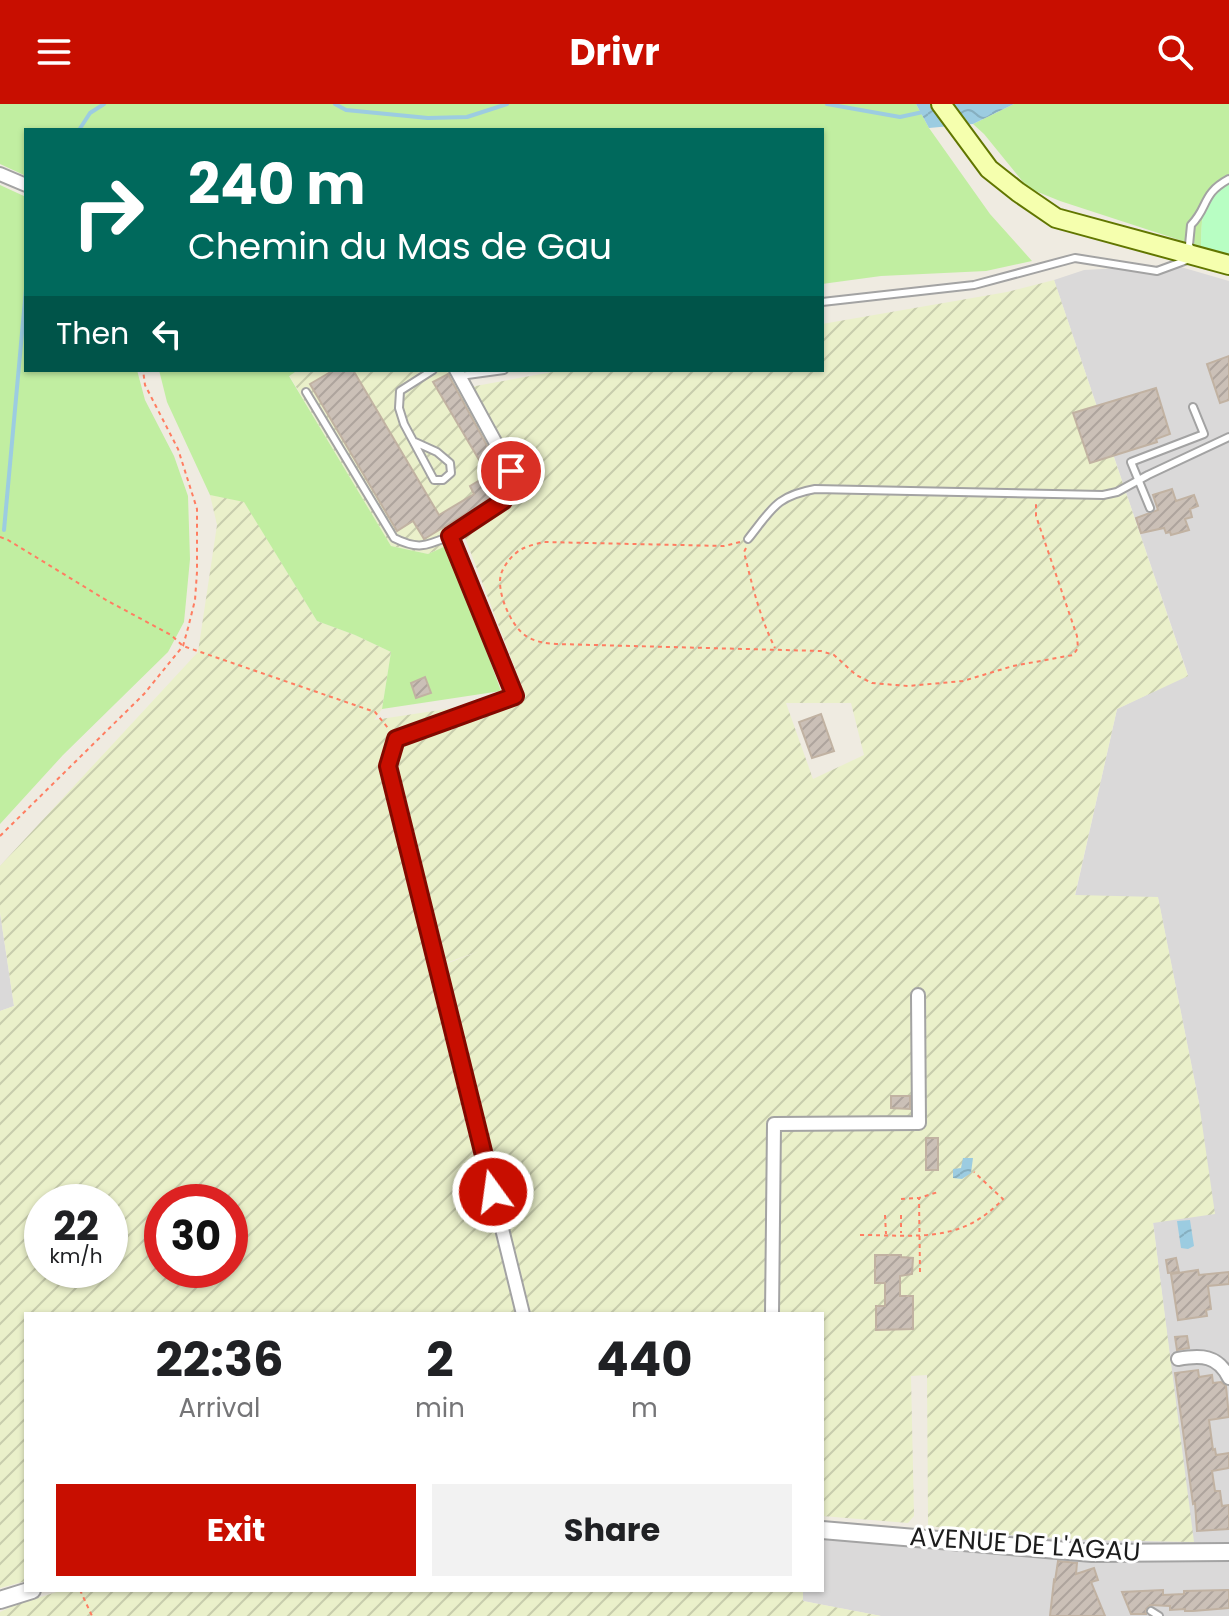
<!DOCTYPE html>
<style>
body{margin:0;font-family:Poppins,sans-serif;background:#f2f2f2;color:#202124;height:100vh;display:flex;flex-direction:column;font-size:30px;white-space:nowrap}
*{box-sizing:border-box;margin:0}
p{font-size:26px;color:#757577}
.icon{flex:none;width:44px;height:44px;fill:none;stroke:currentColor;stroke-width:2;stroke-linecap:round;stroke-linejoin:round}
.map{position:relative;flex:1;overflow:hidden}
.drawer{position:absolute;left:24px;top:1208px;width:800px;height:280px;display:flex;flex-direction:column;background:#fff;border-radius:0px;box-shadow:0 2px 6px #0004}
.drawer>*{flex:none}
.hud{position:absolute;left:24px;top:24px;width:800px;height:244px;border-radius:0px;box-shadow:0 2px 6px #0004;background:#00695c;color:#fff;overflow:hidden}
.speed{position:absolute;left:24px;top:1080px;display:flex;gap:16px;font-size:40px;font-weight:700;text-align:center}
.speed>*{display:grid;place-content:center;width:104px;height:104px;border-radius:50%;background:#fff;box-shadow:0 2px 6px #0004;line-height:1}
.speed small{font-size:20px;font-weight:400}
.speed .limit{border:12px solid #d22;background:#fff;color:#111}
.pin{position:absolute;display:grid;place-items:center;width:68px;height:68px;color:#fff;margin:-34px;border:4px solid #fff;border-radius:50%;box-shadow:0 2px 8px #0007}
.me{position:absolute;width:88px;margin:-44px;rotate:346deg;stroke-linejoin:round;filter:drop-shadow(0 0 6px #0008)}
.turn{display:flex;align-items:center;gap:28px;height:168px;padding:0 32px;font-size:36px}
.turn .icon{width:104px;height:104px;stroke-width:2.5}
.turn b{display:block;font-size:56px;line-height:68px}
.then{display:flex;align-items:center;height:76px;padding:0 32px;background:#0003;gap:16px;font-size:30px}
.eta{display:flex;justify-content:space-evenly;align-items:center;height:136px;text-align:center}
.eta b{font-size:48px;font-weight:700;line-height:56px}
.action{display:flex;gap:16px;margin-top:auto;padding:16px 32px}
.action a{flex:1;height:92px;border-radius:0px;background:#c80e00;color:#fff;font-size:32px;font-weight:700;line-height:92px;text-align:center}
.action a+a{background:#f2f2f2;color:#202124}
header{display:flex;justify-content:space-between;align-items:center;height:104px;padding:0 32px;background:#c80e00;color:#fff;font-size:36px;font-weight:700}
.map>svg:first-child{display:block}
.residential{fill:#dad9d9}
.farmland{fill:url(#farmland-furrows);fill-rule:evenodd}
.grass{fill:#c1eea1}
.park{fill:#b8fec3}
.water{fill:url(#water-waves)}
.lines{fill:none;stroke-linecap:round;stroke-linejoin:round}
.stream{stroke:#9ccce1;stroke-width:4}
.building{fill:url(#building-hatch);stroke:#c1b2a2;stroke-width:2}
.service-casing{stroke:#a3a3a3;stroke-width:10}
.minor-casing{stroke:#a3a3a3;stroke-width:16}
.tertiary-casing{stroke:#a3a3a3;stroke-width:20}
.secondary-casing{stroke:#617600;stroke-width:22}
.path{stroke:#ff7d61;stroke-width:2;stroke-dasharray:4 4;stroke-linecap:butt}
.service{stroke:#fff;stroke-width:6}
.minor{stroke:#fff;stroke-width:12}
.tertiary{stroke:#fff;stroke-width:16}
.secondary{stroke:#f5ffae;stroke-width:18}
.route-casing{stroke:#820900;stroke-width:20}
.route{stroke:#c80e00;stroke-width:14}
.labels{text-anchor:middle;stroke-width:6;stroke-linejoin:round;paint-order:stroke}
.street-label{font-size:26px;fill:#1c1c1c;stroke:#fff}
</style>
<header><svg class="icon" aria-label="menu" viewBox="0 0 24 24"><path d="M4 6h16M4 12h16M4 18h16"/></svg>Drivr<svg class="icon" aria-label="search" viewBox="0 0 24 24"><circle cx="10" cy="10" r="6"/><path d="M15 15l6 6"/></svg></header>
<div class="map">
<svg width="1229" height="1512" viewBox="0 0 1229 1512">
<defs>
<pattern id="farmland-furrows" width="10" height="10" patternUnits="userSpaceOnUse" patternTransform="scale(2)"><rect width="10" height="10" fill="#eaf0ca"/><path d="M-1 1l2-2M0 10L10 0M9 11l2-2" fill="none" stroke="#c8cdad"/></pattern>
<pattern id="water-waves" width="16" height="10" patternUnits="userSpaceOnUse" patternTransform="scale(2)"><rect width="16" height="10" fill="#9ccce1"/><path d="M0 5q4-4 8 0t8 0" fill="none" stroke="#86afc0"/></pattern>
<pattern id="building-hatch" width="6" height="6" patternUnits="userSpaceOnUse" patternTransform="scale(2)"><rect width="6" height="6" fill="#cbc0b7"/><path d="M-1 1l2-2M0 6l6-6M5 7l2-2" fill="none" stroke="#aea49d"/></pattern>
</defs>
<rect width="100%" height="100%" fill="#efebe1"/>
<g class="residential">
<path d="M1174 161 1229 177V1512H881L803 1497V1486H822V1435L1007 1441 1008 1431 1091 1436 1193 1438 1153 1118 1199 999 1158 794 1075 792 1117 605 1188 571 1054 176 1084 166Z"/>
<path d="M0 809 14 902 0 907Z"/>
</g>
<g class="farmland">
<path d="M1054 176 1188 572 1117 605 1075 791 1158 793 1199 999 1215 1110 1153 1119 1194 1438 1091 1436 1008 1431 928 1422 927 1271 911 1272 914 1412 908 1419 822 1412V1210H526L438 863 480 847 431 864 515 1210H26V1477L0 1484V907L14 902 0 808V762L198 548 217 421 210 391 244 397 317 517 355 531 391 548 382 605 374 616 526 593 464 431 448 441 428 450 391 442 289 271 298 266H459L470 283 563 266H822V220L1007 188ZM786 599H851L864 651 813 675ZM42 1098H110V1166H42ZM162 1098H230V1166H162Z"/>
<path d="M63 1486H803V1497L881 1512H0V1508L15 1501Z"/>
</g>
<g class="grass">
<path d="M0 0H916L929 24 990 110 1032 157 986 167 881 172 822 180V26H26V72L0 60Z"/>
<path d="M1014 0H1229V79L1226 81 1202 116 1201 143 1060 97 1028 84 984 30 973 20Z"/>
<path d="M0 81 26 93V266H137L145 296 174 352 188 392 190 455 184 518 168 548 63 651 0 720Z"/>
<path d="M159 266H298L289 272 391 442 428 450 448 441 501 587 382 605 391 548 355 531 317 517 244 398 210 391 167 298Z"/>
</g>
<path class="park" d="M1229 79V150L1201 143C1202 112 1200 97 1229 79Z"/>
<g class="water">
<path d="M916 0H1014L973 20 929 24Z"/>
<path d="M963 1054H973L971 1069 962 1075 953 1074V1065L961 1064Z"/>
<path d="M1190 1116 1194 1142 1188 1145 1181 1144 1177 1117Z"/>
</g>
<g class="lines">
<g class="stream">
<path d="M335 0 346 6 428 14 467 13 507 0"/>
<path d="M827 0 900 13 923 8"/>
<path d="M79 26 90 9 104 0"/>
<path d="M4 426 26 185"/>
</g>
</g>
<g class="building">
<path d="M1229 252V296L1220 299 1207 260Z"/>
<path d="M334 266H353L439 411 474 390 470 382 488 371 433 278 448 270 502 369 501 381 496 391 426 434 424 435 413 417 397 427 310 280Z"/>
<path d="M1156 284 1170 330 1156 335 1157 338 1090 359 1073 309Z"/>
<path d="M1172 385 1176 397 1194 391 1198 402 1190 405 1192 413 1185 415 1189 426 1171 431 1170 428 1166 429 1164 424 1141 429 1136 414 1158 406 1153 391Z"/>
<path d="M425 573 431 589 416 594 411 579Z"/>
<path d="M821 610 834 647 812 654 799 618Z"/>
<path d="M891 992H910V1005L891 1004Z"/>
<rect x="926" y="1034" width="12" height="32"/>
<path d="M875 1151H901V1153L913 1154 912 1170 900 1172V1192H913V1225L876 1226V1202H885V1179H875Z"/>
<path d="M1176 1154 1179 1168 1168 1169 1166 1156Z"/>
<path d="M1198 1166 1199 1171 1229 1168V1180L1208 1182 1211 1205 1206 1206 1207 1212 1178 1216 1171 1170Z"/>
<path d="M1187 1232 1189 1244 1177 1246 1175 1233Z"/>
<path d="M1198 1266 1199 1273 1212 1271 1213 1279 1221 1278 1226 1282 1229 1313 1209 1316 1213 1346 1215 1345 1216 1351 1229 1349V1364L1212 1367 1215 1387H1220L1222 1402 1229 1401V1425L1197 1427 1195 1399 1193 1400 1175 1269Z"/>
<path d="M1058 1457 1077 1459 1076 1470 1094 1464 1098 1476 1091 1478 1105 1512H1050L1054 1476 1055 1477Z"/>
<path d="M1163 1486V1491L1184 1490V1487L1229 1486V1504L1193 1507H1185V1505L1170 1506V1502L1150 1501 1146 1505V1510H1131L1122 1488Z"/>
</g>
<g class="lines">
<defs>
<g id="service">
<path d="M1192 147 1189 141 1191 121C1209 103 1201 90 1229 75"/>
<path d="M822 198 974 181 1075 154 1157 167 1187 156"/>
<path d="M460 272 504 266"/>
<path d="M306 288 394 434C418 446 426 442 450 432"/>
<path d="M415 338 437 348 450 359 451 369 443 376H434L404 320 399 304 400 287 433 266"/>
<path d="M1150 404 1131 358 1204 330 1193 303"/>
<path d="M748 435C772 405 776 392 815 385L1103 391 1117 388 1148 371 1229 333"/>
<path d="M1151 1507 1159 1512"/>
</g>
<g id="minor">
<path d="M0 70 26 81"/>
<path d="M456 266 511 367 510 383 503 397 450 432 515 592 396 635 388 662 523 1210"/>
<path d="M772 1210 774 1020 919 1019 918 891"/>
<path d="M1178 1255C1201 1251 1218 1251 1229 1274"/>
</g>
<g id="tertiary">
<path d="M822 1426 1092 1449 1229 1448"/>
<path d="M0 1496 32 1486"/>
</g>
<path id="secondary" d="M941 0 989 65 1018 88 1056 114 1229 161"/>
</defs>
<use href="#service" class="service-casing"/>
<use href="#minor" class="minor-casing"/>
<use href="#tertiary" class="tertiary-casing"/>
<use href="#secondary" class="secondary-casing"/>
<g class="path">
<path d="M0 433 8 436 106 496 171 531 183 542 375 608 388 624"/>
<path d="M740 438 724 442 544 438C536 440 527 442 520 446 512 451 504 461 501 470 496 488 511 522 526 532 535 538 545 539 556 540L821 547 834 551 856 571 872 579 908 582 963 577 1013 562 1073 551 1078 544 1077 532 1036 412V399"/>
<path d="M746 444 744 448C752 481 760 514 775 544"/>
<path d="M0 732 144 590 183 542 188 524 195 496 197 468V405L178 345 145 281 143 266"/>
<path d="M901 1095 918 1094"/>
<path d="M885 1111 886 1130"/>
<path d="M901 1111V1129"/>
<path d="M860 1131C916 1131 961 1140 1003 1095L974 1068"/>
<path d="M920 1168 919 1094 938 1088"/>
<path d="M80 1486 92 1512"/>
</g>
<use href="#service" class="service"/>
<use href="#minor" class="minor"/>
<use href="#tertiary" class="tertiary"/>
<use href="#secondary" class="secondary"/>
</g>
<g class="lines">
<defs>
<path id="route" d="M493 1088 388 662 396 635 515 592 450 432 503 397 510 383 511 367"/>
</defs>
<use href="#route" class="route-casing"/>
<use href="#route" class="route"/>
</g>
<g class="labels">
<g class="street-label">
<text transform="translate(1025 1440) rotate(4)" y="9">AVENUE DE L'AGAU</text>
</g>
</g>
</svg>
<div class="speed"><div>22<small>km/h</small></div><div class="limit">30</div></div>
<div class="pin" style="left:511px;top:367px;background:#d93025"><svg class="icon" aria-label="arrive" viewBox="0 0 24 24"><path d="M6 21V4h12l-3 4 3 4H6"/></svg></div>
<svg class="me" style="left:493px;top:1088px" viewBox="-20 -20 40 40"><circle r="17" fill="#c80e00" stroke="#fff" stroke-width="3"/><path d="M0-11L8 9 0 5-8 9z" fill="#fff"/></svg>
<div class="hud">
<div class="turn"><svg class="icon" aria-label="right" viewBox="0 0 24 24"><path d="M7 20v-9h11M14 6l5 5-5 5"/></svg><div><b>240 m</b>Chemin du Mas de Gau</div></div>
<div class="then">Then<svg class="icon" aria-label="left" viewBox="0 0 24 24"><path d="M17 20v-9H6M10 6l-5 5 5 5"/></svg></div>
</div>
<section class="drawer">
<div class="eta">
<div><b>22:36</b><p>Arrival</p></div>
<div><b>2</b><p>min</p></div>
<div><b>440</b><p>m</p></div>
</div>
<div class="action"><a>Exit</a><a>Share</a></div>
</section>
</div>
